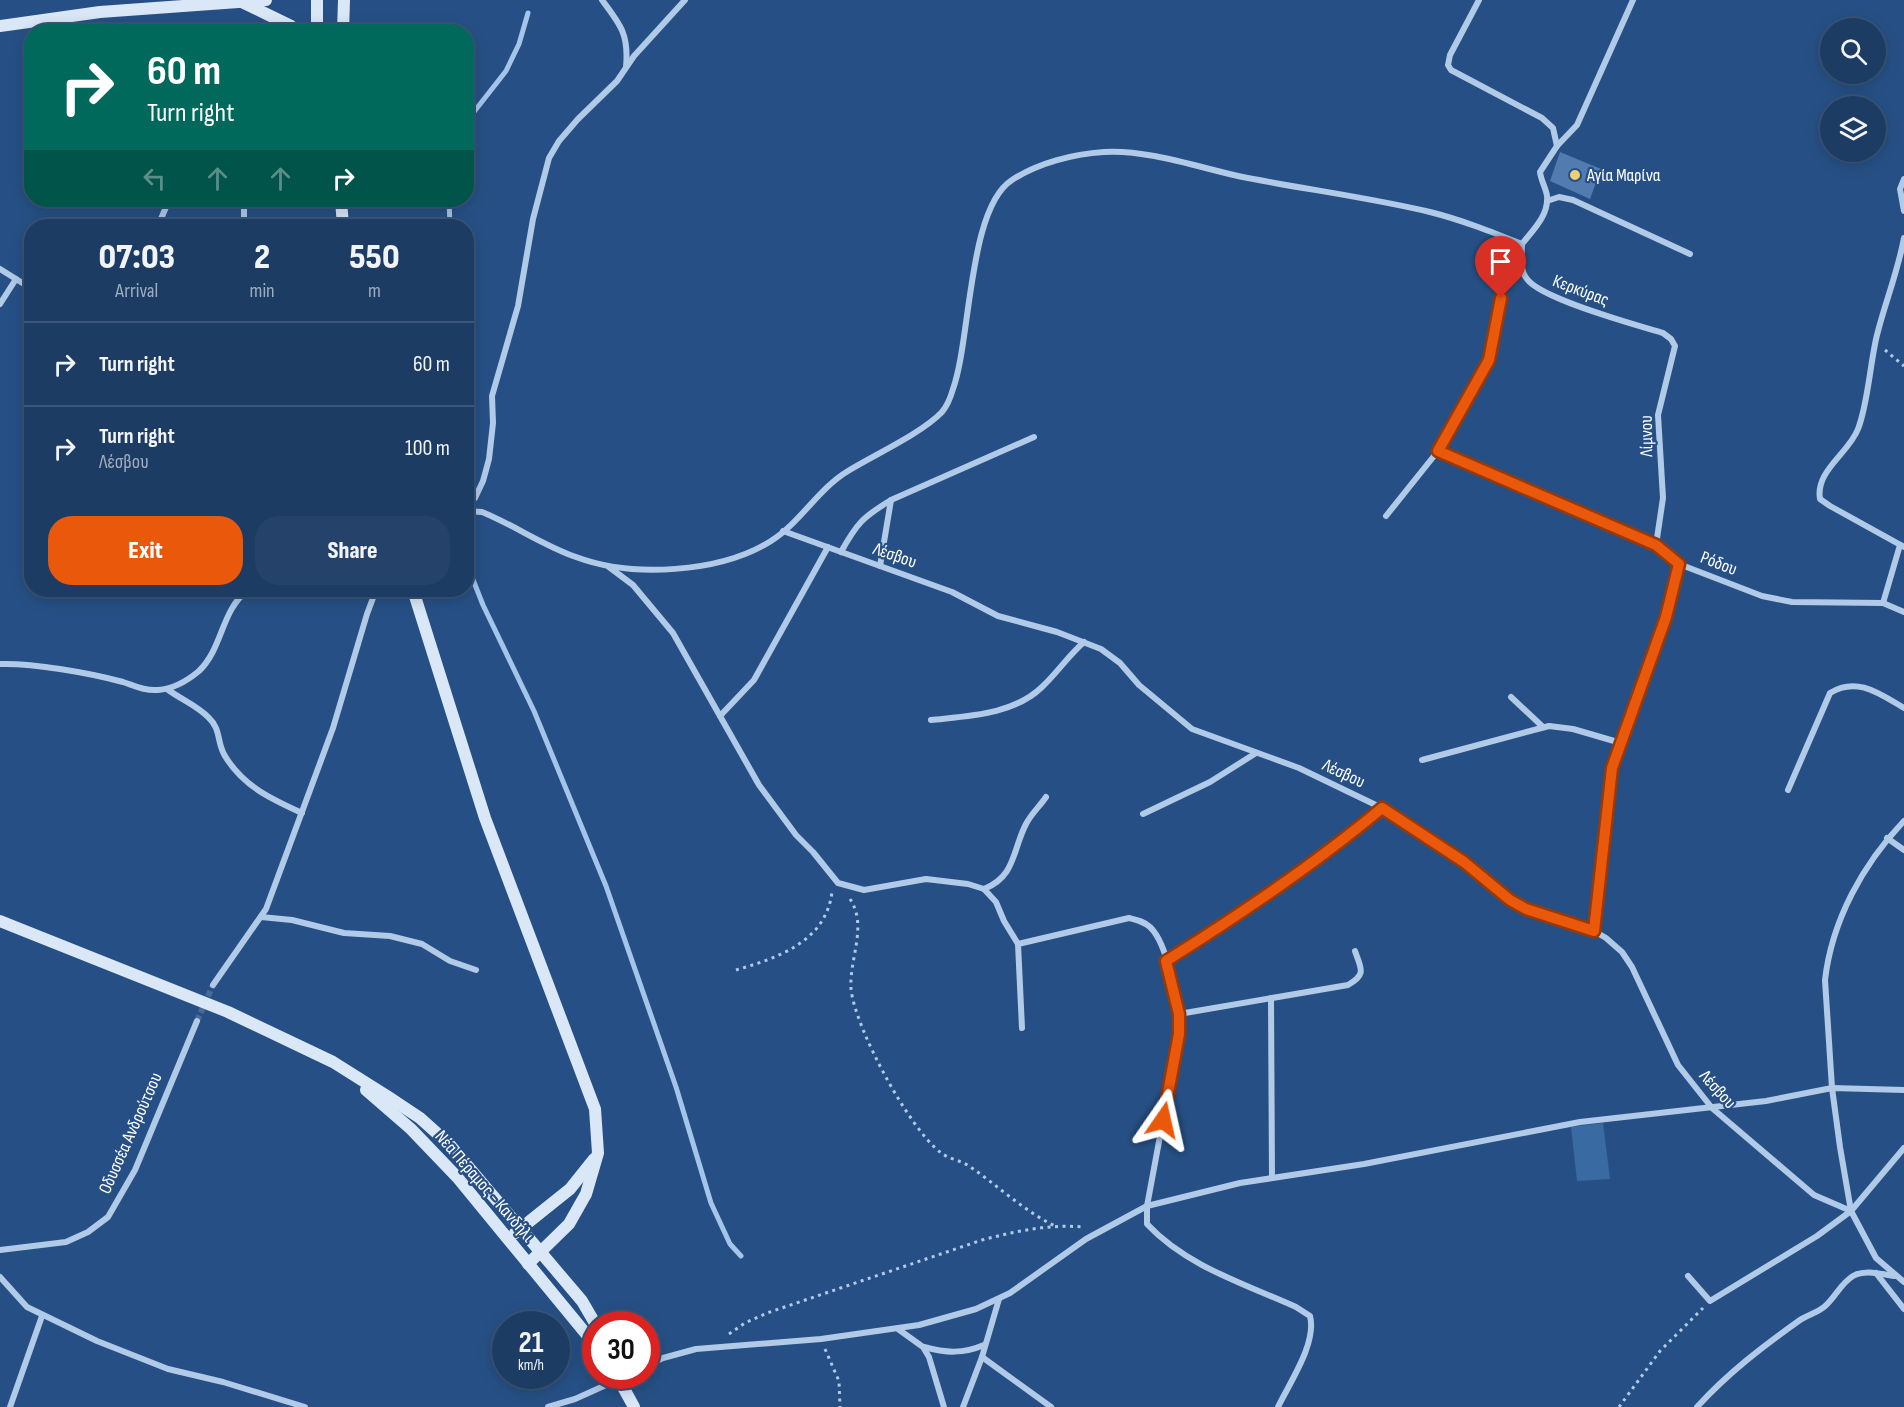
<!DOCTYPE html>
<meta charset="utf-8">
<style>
body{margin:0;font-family:"Sofia Sans Condensed",sans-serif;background:#25436a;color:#f1f3f6;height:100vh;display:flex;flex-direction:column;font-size:22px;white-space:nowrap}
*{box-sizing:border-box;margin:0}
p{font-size:20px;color:#a0adbf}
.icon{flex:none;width:33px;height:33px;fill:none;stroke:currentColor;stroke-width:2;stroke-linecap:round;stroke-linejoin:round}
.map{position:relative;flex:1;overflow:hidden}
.side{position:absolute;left:24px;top:219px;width:450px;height:378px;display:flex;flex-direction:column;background:#1c3c64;border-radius:24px;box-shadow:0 3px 15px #0003,0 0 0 2px #3a5678}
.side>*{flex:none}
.hud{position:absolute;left:24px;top:24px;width:450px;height:183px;border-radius:24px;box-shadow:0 3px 15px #0003,0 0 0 2px #3a5678;background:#00695c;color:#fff;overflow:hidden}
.tools{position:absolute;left:1820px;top:18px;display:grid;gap:12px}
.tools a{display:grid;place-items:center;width:66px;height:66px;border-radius:50%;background:#1c3c64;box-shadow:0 3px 15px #0003,0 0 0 2px #3a5678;font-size:30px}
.speed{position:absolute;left:492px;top:1311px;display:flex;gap:12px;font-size:30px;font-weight:700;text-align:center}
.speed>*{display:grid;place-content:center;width:78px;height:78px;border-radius:50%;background:#1c3c64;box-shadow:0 3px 15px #0003,0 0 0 2px #3a5678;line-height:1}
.speed small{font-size:15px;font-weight:400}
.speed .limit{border:9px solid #d22;background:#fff;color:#111}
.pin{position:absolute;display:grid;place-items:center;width:51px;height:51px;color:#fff;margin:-62px -26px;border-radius:50% 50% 50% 0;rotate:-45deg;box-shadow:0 0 6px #0007}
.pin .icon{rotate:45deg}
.me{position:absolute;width:66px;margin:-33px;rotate:11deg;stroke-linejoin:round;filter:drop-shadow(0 0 4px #0008)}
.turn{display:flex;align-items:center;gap:21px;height:126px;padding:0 24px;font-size:27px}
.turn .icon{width:78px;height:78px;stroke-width:2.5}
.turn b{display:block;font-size:42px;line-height:51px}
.lanes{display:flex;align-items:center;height:57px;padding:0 24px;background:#0003;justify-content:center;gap:30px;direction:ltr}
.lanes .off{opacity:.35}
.eta{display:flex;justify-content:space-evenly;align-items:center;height:102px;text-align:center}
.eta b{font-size:36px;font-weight:800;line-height:42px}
.action{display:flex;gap:12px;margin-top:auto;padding:12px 24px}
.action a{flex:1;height:69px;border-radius:24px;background:#ea580c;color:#fff;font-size:24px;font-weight:800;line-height:69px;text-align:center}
.action a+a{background:#25436a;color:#f1f3f6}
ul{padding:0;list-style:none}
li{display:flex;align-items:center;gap:18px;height:84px;padding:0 24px;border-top:2px solid #3a5678}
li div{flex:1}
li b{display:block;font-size:22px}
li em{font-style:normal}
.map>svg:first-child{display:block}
.green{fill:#3a6aa2}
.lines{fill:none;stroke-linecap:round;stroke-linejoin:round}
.stream{stroke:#a4c4e9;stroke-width:5}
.building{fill:#527caf}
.street-tunnel{stroke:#476a97;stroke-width:6;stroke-dasharray:6 3;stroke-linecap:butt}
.path{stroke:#b0cae8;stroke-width:3;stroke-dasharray:3 4.5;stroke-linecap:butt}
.street{stroke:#b0cae8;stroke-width:6}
.secondary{stroke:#dae7f7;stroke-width:12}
.route-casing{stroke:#983908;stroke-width:15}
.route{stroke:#ea580c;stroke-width:10}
.poi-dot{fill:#f1cd75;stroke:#265085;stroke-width:2}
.labels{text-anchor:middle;stroke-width:4.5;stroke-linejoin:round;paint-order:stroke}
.poi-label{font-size:18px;fill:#fff;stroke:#265085;text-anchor:start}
.street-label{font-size:18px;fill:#fff;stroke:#265085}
</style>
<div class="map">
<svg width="1904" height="1407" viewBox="0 0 1904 1407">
<rect width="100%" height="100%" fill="#265085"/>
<path class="green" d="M1603 1123 1610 1179 1577 1181 1571 1127Z"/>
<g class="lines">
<g class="stream">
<path d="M466 122 506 71 519 44 528 13"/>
<path d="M449 200 450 226"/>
<path d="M466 562 483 605 534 711 606 886 676 1087 711 1203 730 1244 741 1256"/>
</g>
</g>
<path class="building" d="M1560 152 1601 169 1590 199 1550 181Z"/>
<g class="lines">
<path class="street-tunnel" d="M197 1021 213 985"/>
<g class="path">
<path d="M1885 350 1904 366"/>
<path d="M850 899C868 926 849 959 851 989 855 1028 909 1128 940 1152 948 1159 960 1160 969 1166 997 1185 1024 1211 1055 1226"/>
<path d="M736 970C777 958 826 942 832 892"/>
<path d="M729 1334 745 1323 767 1313 982 1240C1016 1231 1049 1224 1084 1227"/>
<path d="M825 1349 839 1381 840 1407"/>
<path d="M1619 1407 1660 1351 1703 1308"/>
</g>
<g class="street">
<path d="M602 0C621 25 629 35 626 67"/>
<path d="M1479 0 1450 55 1448 65 1451 70 1542 118 1553 128 1557 146"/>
<path d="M1904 179 1900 189 1904 211"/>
<path d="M244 200V226"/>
<path d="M1547 201 1559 197 1573 200 1690 254"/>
<path d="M158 226 169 200"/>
<path d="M1904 238C1898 271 1885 303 1877 335 1870 363 1868 404 1858 429 1849 453 1815 471 1820 499L1830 506 1904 547"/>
<path d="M1522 244C1522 256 1519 269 1527 279 1541 299 1636 325 1663 333L1671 339 1675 346 1658 415 1663 498 1656 545"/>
<path d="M1522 244C1533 230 1549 215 1547 196 1546 188 1541 181 1540 172L1557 146 1577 125 1633 0"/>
<path d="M0 269 32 289"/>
<path d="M0 304 16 279"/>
<path d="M1438 451 1656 545 1679 564 1762 596 1792 602 1883 603 1904 612"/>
<path d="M466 507 475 498 483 481 489 459 493 423 492 396 518 306 533 219 549 158 559 141 578 119 617 81 634 56 685 0"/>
<path d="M466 511 482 512C514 525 544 546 576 557 632 578 720 573 771 541 801 522 818 489 848 471 874 455 922 433 942 412 947 406 951 396 953 389 971 339 968 208 1012 180 1038 163 1073 154 1104 152 1144 149 1198 167 1238 176 1302 189 1367 197 1430 212 1462 220 1492 232 1522 244"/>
<path d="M1386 516 1438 451 1456 421 1489 360 1500 313 1503 284 1508 274 1521 267"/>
<path d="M783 531 952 592 998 616 1057 632 1101 649 1120 663 1139 685 1192 729 1299 768 1382 808 1464 862 1510 900 1526 909 1594 931 1606 938 1622 952 1632 967 1678 1065 1712 1108 1814 1195 1851 1211"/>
<path d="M841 552C857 523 863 517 891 500L1034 437"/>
<path d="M880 566 891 500"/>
<path d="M609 567 633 585 673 633 759 785 796 835 813 852 838 883 864 890 926 879 968 884 984 889 996 902 1004 921 1018 944"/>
<path d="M1883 603 1900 545"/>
<path d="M0 664C33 663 90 673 123 682 135 686 145 691 158 690 174 689 187 681 199 671 223 648 221 610 248 590"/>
<path d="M167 689C180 699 198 706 209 718 221 729 217 744 225 756 243 786 271 799 302 813"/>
<path d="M1511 697 1543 727"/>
<path d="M720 716 754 680 828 547"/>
<path d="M931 720C968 716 1013 715 1042 687 1057 673 1068 656 1084 642"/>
<path d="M1422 760 1549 726 1573 729 1621 743"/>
<path d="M1788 790 1830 693C1857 676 1880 694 1904 708"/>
<path d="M1143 814 1210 782 1256 753"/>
<path d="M1904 821C1863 864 1832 920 1825 980L1832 1088 1840 1147 1851 1211 1876 1258 1904 1282"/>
<path d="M1887 838 1904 850"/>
<path d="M984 889C1016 876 1012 851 1026 824 1031 814 1040 806 1046 797"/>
<path d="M261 917 292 920 344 933 390 936 422 944 450 961 476 970"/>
<path d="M1594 931 1606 805 1612 768 1666 617 1679 564"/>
<path d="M1166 961C1241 913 1314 865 1382 808"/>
<path d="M213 985 266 909 333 728 367 614 376 590"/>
<path d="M1271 998 1272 1178"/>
<path d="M1179 1014 1348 985C1367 974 1361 969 1355 951"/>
<path d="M1022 1028 1018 944 1129 918C1137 920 1143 921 1150 927 1169 945 1179 1009 1179 1034L1147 1206V1224C1186 1266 1245 1284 1296 1307L1310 1316C1317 1343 1290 1382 1278 1407"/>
<path d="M0 1250 66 1242 88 1232 108 1217 135 1170 197 1021"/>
<path d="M1876 1273 1904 1309"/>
<path d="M1688 1276 1710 1301 1817 1236 1851 1211 1904 1148"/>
<path d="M0 1277 27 1307 97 1341 168 1369 223 1382 305 1407"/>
<path d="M898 1329 923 1347 929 1357 944 1407"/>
<path d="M924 1347C946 1353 963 1354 984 1345"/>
<path d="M982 1357 1051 1407"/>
<path d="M646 1366 663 1358 696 1349 821 1339 919 1325 976 1309 1010 1293 1086 1239 1147 1206 1240 1183 1364 1164 1580 1122 1766 1101 1832 1088 1904 1090"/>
<path d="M10 1407 42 1316"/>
<path d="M548 1407 575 1399 626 1376"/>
<path d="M963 1407 982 1357 999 1299"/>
<path d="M1697 1407C1728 1373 1762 1347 1800 1320 1807 1315 1817 1313 1824 1307 1835 1298 1840 1284 1853 1276 1865 1269 1881 1274 1894 1276"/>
</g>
<g class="secondary">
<path d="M242 2 291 26 298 32"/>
<path d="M0 26 100 12 266 0"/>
<path d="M317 32V0"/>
<path d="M343 32 344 0"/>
<path d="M341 200 343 226"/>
<path d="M413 590 485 818 595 1109 598 1153 586 1194 569 1224 528 1264"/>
<path d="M0 921 228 1012 333 1062 387 1096 420 1118 449 1144 582 1301 596 1325"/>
<path d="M366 1090 411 1129 457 1177 596 1346"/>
<path d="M515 1233 570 1189 594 1159"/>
<path d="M617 1376 634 1407"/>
</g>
</g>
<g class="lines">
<defs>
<path id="route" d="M1163 1120 1179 1034V1014L1166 961C1241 914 1314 865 1382 808L1464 862 1510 900 1526 909 1594 931 1612 768 1666 617 1679 564 1656 545 1438 451 1489 360 1501 298"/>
</defs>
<use href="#route" class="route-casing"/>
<use href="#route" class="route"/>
</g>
<circle class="poi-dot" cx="1575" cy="175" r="6"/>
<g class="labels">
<g class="poi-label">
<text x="1587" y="181">Αγία Μαρίνα</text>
</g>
<g class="street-label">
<text transform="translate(1581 290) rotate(21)" y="6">Κερκύρας</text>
<text transform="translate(1646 436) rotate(-91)" y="6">Λίμνου</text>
<text transform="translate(895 555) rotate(19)" y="6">Λέσβου</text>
<text transform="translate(1719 563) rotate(21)" y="6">Ρόδου</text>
<text transform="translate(1344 773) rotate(25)" y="6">Λέσβου</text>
<text transform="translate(1718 1089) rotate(48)" y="6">Λέσβου</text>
<text transform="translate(130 1133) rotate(-66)" y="6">Οδυσσέα Ανδρούτσου</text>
<text transform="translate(485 1186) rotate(49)" y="6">Νέα Πέραμος - Κανδήλι</text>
</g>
</g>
</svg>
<div class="tools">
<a><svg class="icon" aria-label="search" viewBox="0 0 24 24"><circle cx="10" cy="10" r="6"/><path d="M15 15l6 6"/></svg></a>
<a><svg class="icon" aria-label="layers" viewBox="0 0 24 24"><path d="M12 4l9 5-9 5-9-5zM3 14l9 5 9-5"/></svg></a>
</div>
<div class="speed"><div>21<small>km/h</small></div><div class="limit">30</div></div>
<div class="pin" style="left:1501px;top:298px;background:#d93025"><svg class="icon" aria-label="arrive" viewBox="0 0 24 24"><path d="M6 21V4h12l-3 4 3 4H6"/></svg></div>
<svg class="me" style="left:1163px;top:1120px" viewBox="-20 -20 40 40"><path d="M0-17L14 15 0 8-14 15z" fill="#ea580c" stroke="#fff" stroke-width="4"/></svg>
<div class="hud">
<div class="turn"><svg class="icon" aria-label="right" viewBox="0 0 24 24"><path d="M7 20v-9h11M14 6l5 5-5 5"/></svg><div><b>60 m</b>Turn right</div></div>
<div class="lanes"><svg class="icon off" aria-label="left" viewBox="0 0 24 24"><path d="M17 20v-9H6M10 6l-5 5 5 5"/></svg><svg class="icon off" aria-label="ahead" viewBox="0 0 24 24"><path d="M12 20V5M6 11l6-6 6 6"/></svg><svg class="icon off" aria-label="ahead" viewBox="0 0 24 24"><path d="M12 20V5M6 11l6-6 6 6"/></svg><svg class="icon" aria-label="right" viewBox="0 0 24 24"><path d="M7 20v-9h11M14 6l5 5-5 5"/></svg></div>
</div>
<section class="side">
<div class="eta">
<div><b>07:03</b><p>Arrival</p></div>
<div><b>2</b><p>min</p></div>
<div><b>550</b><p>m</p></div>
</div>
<ul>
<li><svg class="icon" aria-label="right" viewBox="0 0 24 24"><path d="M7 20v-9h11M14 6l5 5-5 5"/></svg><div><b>Turn right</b></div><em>60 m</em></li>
<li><svg class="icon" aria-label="right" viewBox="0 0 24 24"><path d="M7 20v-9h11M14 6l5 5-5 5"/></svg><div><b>Turn right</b><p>Λέσβου</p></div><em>100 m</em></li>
</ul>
<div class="action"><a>Exit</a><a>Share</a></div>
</section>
</div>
